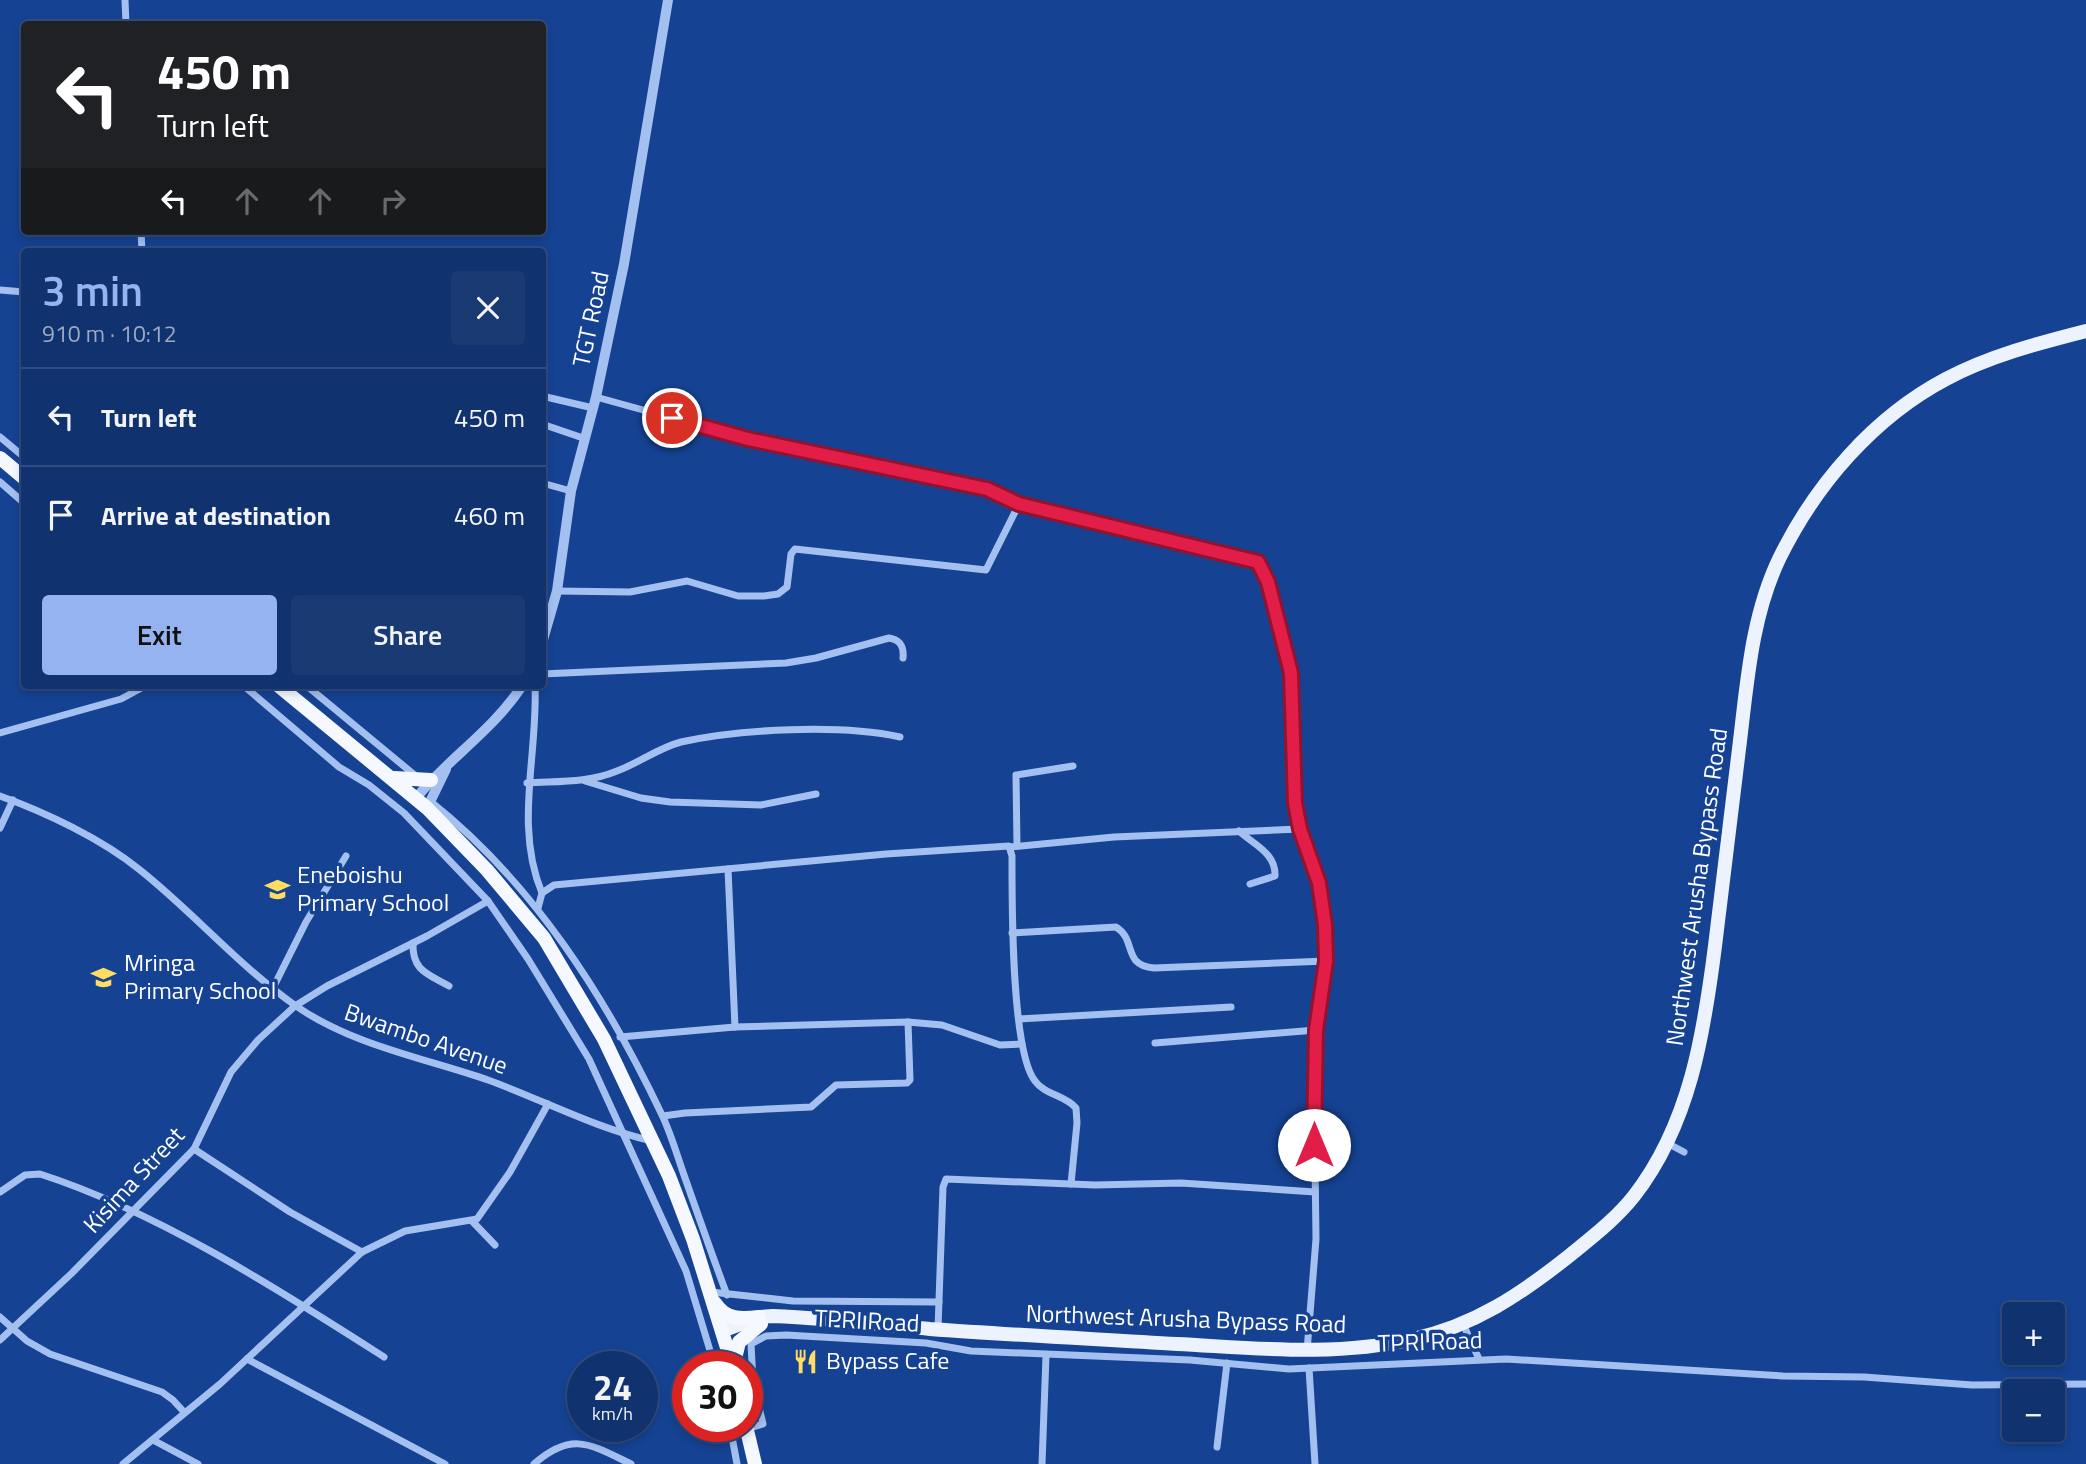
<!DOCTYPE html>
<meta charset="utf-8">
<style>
body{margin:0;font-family:"Titillium Web",sans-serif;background:#193a73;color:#f1f3f6;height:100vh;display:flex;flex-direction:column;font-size:26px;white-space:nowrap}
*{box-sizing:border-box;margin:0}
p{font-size:23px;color:#9caac2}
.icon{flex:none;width:38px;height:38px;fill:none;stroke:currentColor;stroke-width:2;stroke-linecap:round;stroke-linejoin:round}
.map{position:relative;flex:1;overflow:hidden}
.drawer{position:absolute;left:21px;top:248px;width:525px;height:441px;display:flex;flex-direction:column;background:#10326e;border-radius:7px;box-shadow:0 4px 10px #0003,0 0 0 2px #304d81}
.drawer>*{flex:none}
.top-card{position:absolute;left:21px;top:21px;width:525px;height:214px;border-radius:7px;box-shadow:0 4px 10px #0003,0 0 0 2px #304d81;background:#202124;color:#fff;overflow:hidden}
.buttons{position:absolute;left:2002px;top:1302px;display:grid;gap:14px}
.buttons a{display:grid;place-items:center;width:63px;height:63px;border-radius:7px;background:#10326e;box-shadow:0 4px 10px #0003,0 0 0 2px #304d81;font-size:35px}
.speed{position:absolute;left:567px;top:1351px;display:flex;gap:14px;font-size:35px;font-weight:700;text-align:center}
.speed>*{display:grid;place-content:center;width:91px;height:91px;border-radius:50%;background:#10326e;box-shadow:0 4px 10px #0003,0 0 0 2px #304d81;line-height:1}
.speed small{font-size:18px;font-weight:400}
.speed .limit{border:10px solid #d22;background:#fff;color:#111}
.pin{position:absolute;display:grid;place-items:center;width:60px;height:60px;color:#fff;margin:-30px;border:4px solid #fff;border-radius:50%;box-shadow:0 2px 7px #0007}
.me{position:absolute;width:77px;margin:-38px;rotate:0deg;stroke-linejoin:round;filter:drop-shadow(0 0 5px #0008)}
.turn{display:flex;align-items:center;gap:24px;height:147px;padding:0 21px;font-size:32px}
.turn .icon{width:91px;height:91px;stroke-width:2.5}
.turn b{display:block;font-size:49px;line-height:60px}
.lanes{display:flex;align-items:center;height:66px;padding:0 21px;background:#0003;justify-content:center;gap:35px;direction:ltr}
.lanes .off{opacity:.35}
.round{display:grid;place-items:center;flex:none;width:74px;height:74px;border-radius:7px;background:#193a73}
.summary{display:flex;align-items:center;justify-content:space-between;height:119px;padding:0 21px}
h1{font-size:42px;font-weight:600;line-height:52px;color:#95b2f1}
.action{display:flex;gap:14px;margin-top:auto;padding:14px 21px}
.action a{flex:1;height:80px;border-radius:7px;background:#95b2f1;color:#111;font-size:28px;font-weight:600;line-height:80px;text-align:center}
.action a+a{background:#193a73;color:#f1f3f6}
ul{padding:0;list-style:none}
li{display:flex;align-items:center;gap:21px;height:98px;padding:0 21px;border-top:2px solid #304d81}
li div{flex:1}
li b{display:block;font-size:26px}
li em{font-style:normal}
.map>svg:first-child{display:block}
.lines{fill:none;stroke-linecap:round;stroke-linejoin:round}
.minor{stroke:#a3c0f1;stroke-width:7}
.tertiary{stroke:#a3c0f1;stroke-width:10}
.primary{stroke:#edf2ff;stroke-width:14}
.trunk{stroke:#f6f8ff;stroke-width:14}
.route-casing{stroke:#92132f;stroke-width:18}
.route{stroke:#e11d48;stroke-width:12}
.labels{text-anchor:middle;stroke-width:7;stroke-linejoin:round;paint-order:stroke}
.street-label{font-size:24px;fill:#fff;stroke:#154292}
.poi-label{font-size:24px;fill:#fff;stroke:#154292;text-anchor:start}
</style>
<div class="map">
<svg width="2086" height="1464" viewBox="0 0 2086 1464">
<rect width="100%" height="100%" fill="#154292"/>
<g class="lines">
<g class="minor">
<path d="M125 0 126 24"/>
<path d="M141 231 142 252"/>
<path d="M0 290 24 292"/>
<path d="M542 396 593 408"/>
<path d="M596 397 748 439 987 489 1019 504 1258 562 1268 582 1291 673 1295 803 1300 829 1319 883 1325 925 1326 961 1317 1015 1314 1083 1316 1239 1307 1351"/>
<path d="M542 424 583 438"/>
<path d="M0 437 24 457"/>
<path d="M0 482 24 503"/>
<path d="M542 483 571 491"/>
<path d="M557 591 630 592 687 581 738 596H764L778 594 787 587 791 554 795 549 986 570 1019 504"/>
<path d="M542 674 786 663 816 658 889 638C901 640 904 647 903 658"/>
<path d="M244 686 339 767 369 785 404 813 488 901 528 959 589 1059 686 1271 715 1367"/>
<path d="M307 686 417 777"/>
<path d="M535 686C538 755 514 826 542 893"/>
<path d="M0 733 121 699 145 686"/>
<path d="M585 781 641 798 670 802 761 805 816 794"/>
<path d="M527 783C558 781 588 783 617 771 639 763 658 748 681 742 741 729 839 724 900 737"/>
<path d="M0 796C45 812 102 839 140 870 194 913 239 966 296 1006 352 1045 424 1058 488 1080 543 1100 595 1128 652 1141"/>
<path d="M430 801C533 883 606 997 662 1115 671 1134 677 1155 684 1175 698 1215 712 1255 727 1295"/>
<path d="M0 828 13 800"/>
<path d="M1239 831C1254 845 1276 853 1275 876L1250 884"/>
<path d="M1017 846 1016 775 1073 766"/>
<path d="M1010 847 1114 837 1300 829"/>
<path d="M728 869 735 1027"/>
<path d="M538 908 542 893 554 885 886 854 1009 846 1012 856C1012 899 1011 1051 1035 1081 1045 1095 1065 1095 1076 1108L1077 1123 1071 1184"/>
<path d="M1012 933 1116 927C1137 940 1122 965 1154 968L1326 961"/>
<path d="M413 943C412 971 428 974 449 986"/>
<path d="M273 988 306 922 346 856"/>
<path d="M1019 1019 1231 1007"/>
<path d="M620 1037 735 1027 908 1022 942 1025 1000 1045 1022 1044"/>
<path d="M1155 1043 1316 1030"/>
<path d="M663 1116 685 1113 811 1107 836 1085 907 1083 910 1080 908 1022"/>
<path d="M1667 1143 1684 1152"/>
<path d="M194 1149 290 1212 362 1252"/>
<path d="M0 1192 25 1175 40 1174C158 1212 279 1290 384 1357"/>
<path d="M472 1221 495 1245"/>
<path d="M711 1292 793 1301 939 1302"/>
<path d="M0 1317 27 1341 50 1354 162 1392 173 1400 184 1412"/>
<path d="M1463 1324 1479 1359"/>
<path d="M938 1329 943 1187 946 1179 1095 1185 1181 1183 1315 1192"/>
<path d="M0 1340 72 1273 194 1149 231 1072 258 1040 295 1006 327 986 427 936 488 901"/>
<path d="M247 1359 445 1464"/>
<path d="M1309 1368 1315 1464"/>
<path d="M730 1426 737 1464"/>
<path d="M747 1429 763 1424 753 1382 751 1344 766 1336 786 1335 926 1343 971 1351 1190 1360 1289 1369 1506 1359 1783 1376 1864 1377 1972 1385 2086 1384"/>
<path d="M153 1440 198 1464"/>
<path d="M1217 1447 1227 1363"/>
<path d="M123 1464 220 1384 362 1252 405 1231 477 1219 510 1172 548 1104"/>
<path d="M534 1464C572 1431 590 1444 631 1464"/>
<path d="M1042 1464 1046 1356"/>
</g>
<g class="tertiary">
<path d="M542 643 557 591 571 491 596 397 624 264 668 0"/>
<path d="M416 798C449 758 493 730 522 686"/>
<path d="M427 808 446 769"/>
</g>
<path class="primary" d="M722 1331 759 1317 773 1316C825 1318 878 1324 930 1329 1013 1335 1095 1339 1177 1344 1256 1348 1335 1357 1413 1339 1474 1326 1521 1294 1569 1256 1591 1238 1616 1219 1634 1196 1690 1124 1704 1033 1715 946 1723 880 1731 815 1739 749 1747 685 1751 616 1780 557 1816 484 1874 417 1946 379 1989 356 2039 343 2086 331"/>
<g class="trunk">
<path d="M0 458 24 478"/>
<path d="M279 686 427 808 487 870 544 938 604 1039 669 1176 693 1239 733 1367"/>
<path d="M394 778 431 780"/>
<path d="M715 1303C726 1320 741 1319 759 1317"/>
<path d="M734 1363 739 1342 761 1324"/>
<path d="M746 1426 755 1464"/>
</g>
</g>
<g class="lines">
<defs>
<path id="route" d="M672 418 748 439 987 489 1019 504 1258 562 1268 582 1291 673 1295 803 1300 829 1319 883 1325 925 1326 961 1316 1030 1314 1145"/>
</defs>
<use href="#route" class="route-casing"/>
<use href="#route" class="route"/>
</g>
<defs>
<symbol id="school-bare" viewBox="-9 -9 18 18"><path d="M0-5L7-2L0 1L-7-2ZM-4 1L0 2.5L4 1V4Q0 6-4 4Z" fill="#ffdd63" stroke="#154292" stroke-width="2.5" paint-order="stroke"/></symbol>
<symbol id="restaurant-bare" viewBox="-9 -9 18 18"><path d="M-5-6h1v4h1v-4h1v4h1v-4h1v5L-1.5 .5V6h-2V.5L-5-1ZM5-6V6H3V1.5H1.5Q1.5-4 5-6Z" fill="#ffdd63" stroke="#154292" stroke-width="2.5" paint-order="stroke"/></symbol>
</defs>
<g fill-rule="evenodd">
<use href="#school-bare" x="260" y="872" width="35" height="35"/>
<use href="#school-bare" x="86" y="960" width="35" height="35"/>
<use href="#restaurant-bare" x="788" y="1344" width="35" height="35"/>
</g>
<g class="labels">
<g class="street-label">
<text transform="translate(591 319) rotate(-78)" y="8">TGT Road</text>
<text transform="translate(1697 887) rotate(-82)" y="8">Northwest Arusha Bypass Road</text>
<text transform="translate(426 1039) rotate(19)" y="8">Bwambo Avenue</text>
<text transform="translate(134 1180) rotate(-47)" y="8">Kisima Street</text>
<text transform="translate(1186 1319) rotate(2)" y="8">Northwest Arusha Bypass Road</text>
<text transform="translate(867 1321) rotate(3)" y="8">TPRI Road</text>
<text transform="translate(1430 1342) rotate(-2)" y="8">TPRI Road</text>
</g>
<g class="poi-label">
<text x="297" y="883">Eneboishu<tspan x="297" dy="28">Primary School</tspan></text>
<text x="124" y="971">Mringa<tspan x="124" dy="28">Primary School</tspan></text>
<text x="826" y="1369">Bypass Cafe</text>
</g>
</g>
</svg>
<div class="buttons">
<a>+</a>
<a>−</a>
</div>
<div class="speed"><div>24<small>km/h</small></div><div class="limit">30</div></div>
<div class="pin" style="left:672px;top:418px;background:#d93025"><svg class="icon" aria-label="arrive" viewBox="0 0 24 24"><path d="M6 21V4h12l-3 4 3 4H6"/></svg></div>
<svg class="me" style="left:1314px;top:1145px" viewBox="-20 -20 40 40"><circle r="19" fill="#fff"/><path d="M0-13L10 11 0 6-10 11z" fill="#e11d48"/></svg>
<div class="top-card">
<div class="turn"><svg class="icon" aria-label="left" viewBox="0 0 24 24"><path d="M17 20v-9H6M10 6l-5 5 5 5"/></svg><div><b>450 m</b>Turn left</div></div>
<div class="lanes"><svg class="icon" aria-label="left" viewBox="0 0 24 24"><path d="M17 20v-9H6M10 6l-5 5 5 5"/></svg><svg class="icon off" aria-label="ahead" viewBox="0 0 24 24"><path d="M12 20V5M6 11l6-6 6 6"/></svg><svg class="icon off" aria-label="ahead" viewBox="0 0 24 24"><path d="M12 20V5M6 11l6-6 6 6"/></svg><svg class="icon off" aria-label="right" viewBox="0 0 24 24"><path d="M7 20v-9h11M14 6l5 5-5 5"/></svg></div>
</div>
<section class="drawer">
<div class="summary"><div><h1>3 min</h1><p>910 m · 10:12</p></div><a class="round"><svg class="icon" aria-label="close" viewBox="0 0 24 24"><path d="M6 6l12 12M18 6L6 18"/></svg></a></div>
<ul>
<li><svg class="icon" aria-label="left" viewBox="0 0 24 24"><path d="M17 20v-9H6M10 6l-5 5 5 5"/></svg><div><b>Turn left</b></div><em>450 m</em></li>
<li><svg class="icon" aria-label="arrive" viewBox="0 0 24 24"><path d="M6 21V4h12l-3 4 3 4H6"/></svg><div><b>Arrive at destination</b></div><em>460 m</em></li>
</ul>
<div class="action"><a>Exit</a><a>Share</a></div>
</section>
</div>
